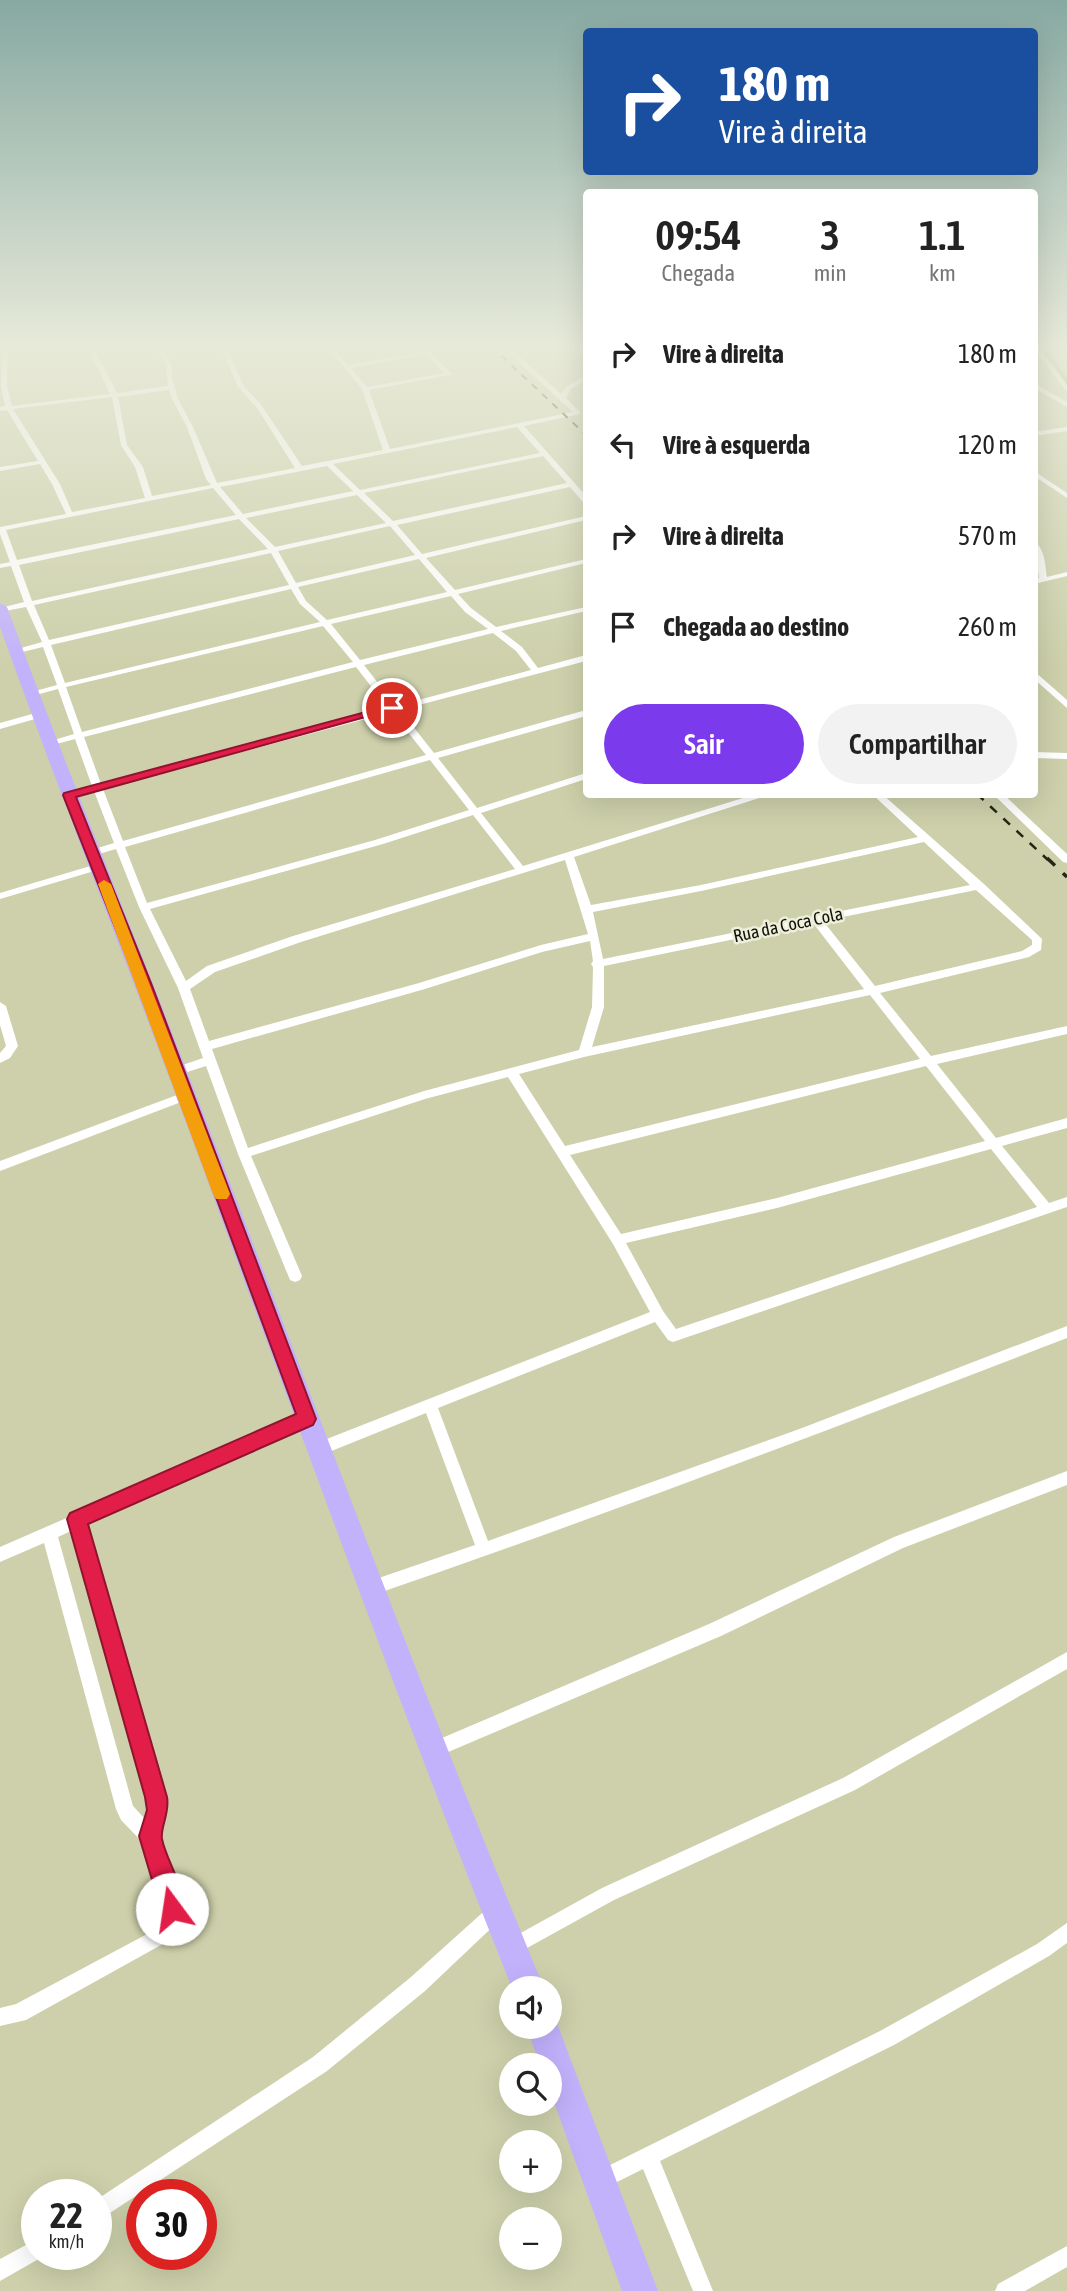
<!DOCTYPE html>
<html lang="pt">
<meta charset="utf-8">
<style>
body{margin:0;font-family:"Asap Condensed",sans-serif;background:#f2f2f2;color:#222;height:100vh;display:flex;flex-direction:column;font-size:26px;white-space:nowrap}
*{box-sizing:border-box;margin:0}
p{font-size:23px;color:#767676}
.icon{flex:none;width:38px;height:38px;fill:none;stroke:currentColor;stroke-width:2;stroke-linecap:round;stroke-linejoin:round}
.map{position:relative;flex:1;overflow:hidden}
.sheet{position:absolute;left:583px;top:189px;width:455px;height:609px;display:flex;flex-direction:column;background:#fff;border-radius:7px;box-shadow:0 7px 28px #0002}
.sheet>*{flex:none}
.top-card{position:absolute;left:583px;top:28px;width:455px;height:147px;border-radius:7px;box-shadow:0 7px 28px #0002;background:#1a4fa0;color:#fff;overflow:hidden}
.fabs{position:absolute;left:499px;top:1976px;display:grid;gap:14px}
.fabs a{display:grid;place-items:center;width:63px;height:63px;border-radius:50%;background:#fff;box-shadow:0 7px 28px #0002;font-size:35px}
.speed{position:absolute;left:21px;top:2179px;display:flex;gap:14px;font-size:35px;font-weight:700;text-align:center}
.speed>*{display:grid;place-content:center;width:91px;height:91px;border-radius:50%;background:#fff;box-shadow:0 7px 28px #0002;line-height:1}
.speed small{font-size:18px;font-weight:400}
.speed .limit{border:10px solid #d22;background:#fff;color:#111}
.pin{position:absolute;display:grid;place-items:center;width:60px;height:60px;color:#fff;margin:-30px;border:4px solid #fff;border-radius:50%;box-shadow:0 2px 7px #0007}
.me{position:absolute;width:77px;margin:-38px;rotate:346deg;stroke-linejoin:round;filter:drop-shadow(0 0 5px #0008)}
.turn{display:flex;align-items:center;gap:24px;height:147px;padding:0 21px;font-size:32px}
.turn .icon{width:91px;height:91px;stroke-width:2.5}
.turn b{display:block;font-size:49px;line-height:60px}
.eta{display:flex;justify-content:space-evenly;align-items:center;height:119px;text-align:center}
.eta b{font-size:42px;font-weight:600;line-height:49px}
.action{display:flex;gap:14px;margin-top:auto;padding:14px 21px}
.action a{flex:1;height:80px;border-radius:42px;background:#7c3aed;color:#fff;font-size:28px;font-weight:600;line-height:80px;text-align:center}
.action a+a{background:#f2f2f2;color:#222}
ul{padding:0;list-style:none}
li{display:flex;align-items:center;gap:21px;height:91px;padding:0 21px}
li div{flex:1}
li b{display:block;font-size:26px}
li em{font-style:normal}
.map>svg:first-child{display:block}
.lines{fill:none;stroke-linecap:round;stroke-linejoin:round}
.canal{fill:#96993a;fill-rule:evenodd}
.street{fill:#fff;fill-rule:evenodd}
.primary{fill:#c2b2fc;fill-rule:evenodd}
.rail-far2{stroke:#252616;stroke-width:2;stroke-dasharray:7 7;stroke-linecap:butt}
.rail-far1{stroke:#252616;stroke-width:2.5;stroke-dasharray:9 9;stroke-linecap:butt}
.rail{stroke:#252616;stroke-width:3.5;stroke-dasharray:11 11;stroke-linecap:butt}
.route{fill:#e11d48;stroke:#92132f;stroke-width:2}
.slow{fill:#f59e0b}
.labels{text-anchor:middle;stroke-width:5;stroke-linejoin:round;paint-order:stroke}
.street-label{font-size:18px;fill:#121205;stroke:#edeedb}
</style>
<div class="map">
<svg width="1067" height="2291" viewBox="0 0 1067 2291">
<rect width="100%" height="100%" fill="#cdd0aa"/>
<g class="lines">
<path class="canal" d="M1038 346H1044L1067 378V385Z"/>
<g class="street">
<path d="M2 346H8L7 386 12 406 110 394 87 346H93L117 393 168 386 166 364 153 346H159L172 364V377L178 399 193 427 217 483 295 468 257 408 238 387 220 346H226L244 386 262 406 302 466 383 450 362 389 326 346H332L348 365 416 353 436 346H445L431 352 451 373V375L369 390 390 449 573 412 501 346H508L561 394 566 387 586 375V380L571 389 566 398 580 412V414L524 426 586 496V502H583L570 487 397 525 422 554 586 516V520L426 558 455 590 586 559V563L458 594 471 608 496 627 586 607V611L501 631 522 647 538 668 586 655V661L400 710 434 753 586 710V716L438 758 477 808 586 773V779L481 813 523 866 756 794H772L574 857 591 905 701 885 918 837 872 794H882L984 884 1042 939 1041 950 1029 957 880 993 931 1056 1067 1026V1034L937 1064 996 1138 1067 1118V1128L1002 1146 1049 1203 1067 1197V1207L673 1342 668 1340 655 1322 438 1408 488 1541 802 1428 1067 1326V1338C837 1427 606 1515 373 1595L367 1592 365 1587 367 1582 475 1545 426 1413 319 1456 314 1454 312 1449 314 1444 650 1312 613 1244 508 1077 425 1099 251 1156 302 1276 300 1280 295 1282 290 1280 238 1154 206 1066 175 1076 169 1072 171 1069 203 1058 178 988 139 907 116 849 92 856 87 853 88 851 114 843 94 791 69 798 64 795 92 786 75 739 49 746 44 743 74 734 58 689 32 696 28 693 57 685 43 647 18 653 14 650 42 642 26 607 0 612V608L24 602 11 566 0 568V564L10 562 0 534V527L66 514 52 484 40 464 0 471V467L38 461 7 410 0 411V407L5 406 1 386ZM426 354 444 373 367 387 351 368ZM169 390 172 399 187 427 206 479 211 485 152 496 143 467 127 445 118 397ZM112 397 121 445 135 467 145 498 72 512 60 484 13 409ZM517 427 540 453 360 490 333 464ZM543 456 567 483 393 521 364 493ZM327 466 353 491 243 514 220 487ZM213 488 236 515 17 560 6 530ZM357 495 386 523 275 547 246 518ZM239 519 268 549 32 601 19 565ZM390 526 415 555 296 583 278 551ZM271 553 289 585 49 640 34 605ZM419 559 447 592 327 620 306 601 298 587ZM291 589 300 604 320 622 65 683 51 645ZM451 596 465 612 488 629 360 660 331 624ZM323 626 353 662 82 732 66 687ZM493 633 516 651 531 670 396 706 364 665ZM356 667 388 708 101 784 84 737ZM392 712 426 755 123 841 103 789ZM430 760 469 810 375 840 147 903 125 847ZM473 815 515 869 293 936 207 966 186 981 150 909 383 844ZM924 842 970 885 603 959 593 912 701 891ZM565 860 588 934 541 945 419 983 209 1041 190 989 215 972 301 942ZM976 890 1032 940V945L1022 951 875 986 823 921ZM813 923 864 989 592 1047 604 1007V966ZM590 941 593 961 591 964 593 967 592 1007 579 1050 424 1091 248 1148 212 1049 425 989 542 952ZM870 995 920 1059 565 1146 519 1074 584 1057ZM926 1066 985 1141 777 1198 621 1234 570 1155ZM991 1149 1037 1207 676 1329 663 1311 626 1243 777 1208Z"/>
<path d="M571 346H578L586 353V358Z"/>
<path d="M1034 346H1038L1067 385V392L1034 349Z"/>
<path d="M1034 383 1067 402V407L1034 388Z"/>
<path d="M1067 427V431L1034 436V432Z"/>
<path d="M1034 471 1067 493V498L1034 476Z"/>
<path d="M1034 541C1045 549 1045 564 1047 577L1067 572V576L1034 584V580L1039 578Z"/>
<path d="M1034 671 1067 700V708L1034 679Z"/>
<path d="M39 712 42 713V717L0 729V723Z"/>
<path d="M1034 752 1067 753V759L1034 758Z"/>
<path d="M993 794H1003L1067 854V863L1063 862Z"/>
<path d="M97 864 101 865V869L0 899V893Z"/>
<path d="M0 1002 6 1006 18 1046 10 1058 0 1063V1053L6 1046 0 1025Z"/>
<path d="M185 1092 189 1093 191 1096 189 1099 0 1171V1161Z"/>
<path d="M307 1412 312 1414 314 1419 312 1424 86 1524 165 1797C167 1815 160 1819 159 1834 159 1839 163 1844 164 1849 175 1884 191 1916 161 1945L26 2020 0 2026V2008L16 2004 149 1933 160 1919 161 1904 160 1894 146 1846 121 1820 116 1809 44 1543 0 1562V1547L71 1516 72 1514 79 1513ZM73 1530 147 1797 149 1810 146 1820 133 1806 58 1537Z"/>
<path d="M1067 1471V1485L903 1548 721 1636 434 1758 428 1756 426 1750 428 1744 709 1624 894 1537Z"/>
<path d="M1067 1652V1669L855 1790 614 1900 518 1953 512 1956 506 1953 503 1947 506 1941 602 1888 843 1778Z"/>
<path d="M497 1902 503 1905 506 1911 503 1917 425 1991 327 2071 96 2222V2200L313 2057 411 1977 491 1905Z"/>
<path d="M1067 1923V1943L1049 1956 894 2045 660 2161 713 2291H693L643 2169 601 2190 594 2187 591 2180 594 2173 880 2031 1037 1944Z"/>
<path d="M37 2239V2254H45L44 2256 0 2281V2259Z"/>
<path d="M1067 2246V2267L1025 2291H995L998 2284Z"/>
</g>
<g class="primary">
<path d="M0 603 7 607C74 789 148 968 217 1149 324 1429 429 1710 544 1988H512C401 1710 299 1428 195 1147 131 973 62 801 0 627Z"/>
<path d="M550 2013 553 2015 558 2026 658 2291H622L550 2091V2065H540L526 2026H550Z"/>
</g>
<path class="rail-far2" d="M491 346 586 435"/>
<path class="rail-far1" d="M977 794 1048 860"/>
<path class="rail" d="M1047 858 1067 877"/>
</g>
<linearGradient id="sky" x2="0" y2="1"><stop stop-color="#87a9a2"/><stop offset="0.52" stop-color="#e8ead9"/><stop offset="1" stop-color="#e8ead9" stop-opacity="0"/></linearGradient>
<rect width="1067" height="667" fill="url(#sky)"/>
<path class="route" d="M388 706 398 708 76 797 151 983 316 1419 313 1425 88 1524 167 1797C170 1814 160 1827 162 1839 167 1864 190 1892 180 1917L172 1921 163 1917 139 1836 147 1810 145 1797 67 1519 70 1513 296 1414 137 983 63 795 64 793Z"/>
<path class="slow" d="M104 880 111 884 230 1194 227 1199H216L213 1194 98 884Z"/>
<g class="labels">
<g class="street-label">
<text transform="translate(788 925) rotate(-12)" y="6">Rua da Coca Cola</text>
</g>
</g>
</svg>
<div class="fabs">
<a><svg class="icon" aria-label="sound" viewBox="0 0 24 24"><path d="M4 9h4l5-4v14l-5-4H4zM17 9q2 3 0 6"/></svg></a>
<a><svg class="icon" aria-label="search" viewBox="0 0 24 24"><circle cx="10" cy="10" r="6"/><path d="M15 15l6 6"/></svg></a>
<a>+</a>
<a>−</a>
</div>
<div class="speed"><div>22<small>km/h</small></div><div class="limit">30</div></div>
<div class="pin" style="left:392px;top:708px;background:#d93025"><svg class="icon" aria-label="arrive" viewBox="0 0 24 24"><path d="M6 21V4h12l-3 4 3 4H6"/></svg></div>
<svg class="me" style="left:172px;top:1909px" viewBox="-20 -20 40 40"><circle r="19" fill="#fff"/><path d="M0-13L10 11 0 6-10 11z" fill="#e11d48"/></svg>
<div class="top-card">
<div class="turn"><svg class="icon" aria-label="right" viewBox="0 0 24 24"><path d="M7 20v-9h11M14 6l5 5-5 5"/></svg><div><b>180 m</b>Vire à direita</div></div>
</div>
<section class="sheet">
<div class="eta">
<div><b>09:54</b><p>Chegada</p></div>
<div><b>3</b><p>min</p></div>
<div><b>1.1</b><p>km</p></div>
</div>
<ul>
<li><svg class="icon" aria-label="right" viewBox="0 0 24 24"><path d="M7 20v-9h11M14 6l5 5-5 5"/></svg><div><b>Vire à direita</b></div><em>180 m</em></li>
<li><svg class="icon" aria-label="left" viewBox="0 0 24 24"><path d="M17 20v-9H6M10 6l-5 5 5 5"/></svg><div><b>Vire à esquerda</b></div><em>120 m</em></li>
<li><svg class="icon" aria-label="right" viewBox="0 0 24 24"><path d="M7 20v-9h11M14 6l5 5-5 5"/></svg><div><b>Vire à direita</b></div><em>570 m</em></li>
<li><svg class="icon" aria-label="arrive" viewBox="0 0 24 24"><path d="M6 21V4h12l-3 4 3 4H6"/></svg><div><b>Chegada ao destino</b></div><em>260 m</em></li>
</ul>
<div class="action"><a>Sair</a><a>Compartilhar</a></div>
</section>
</div>
